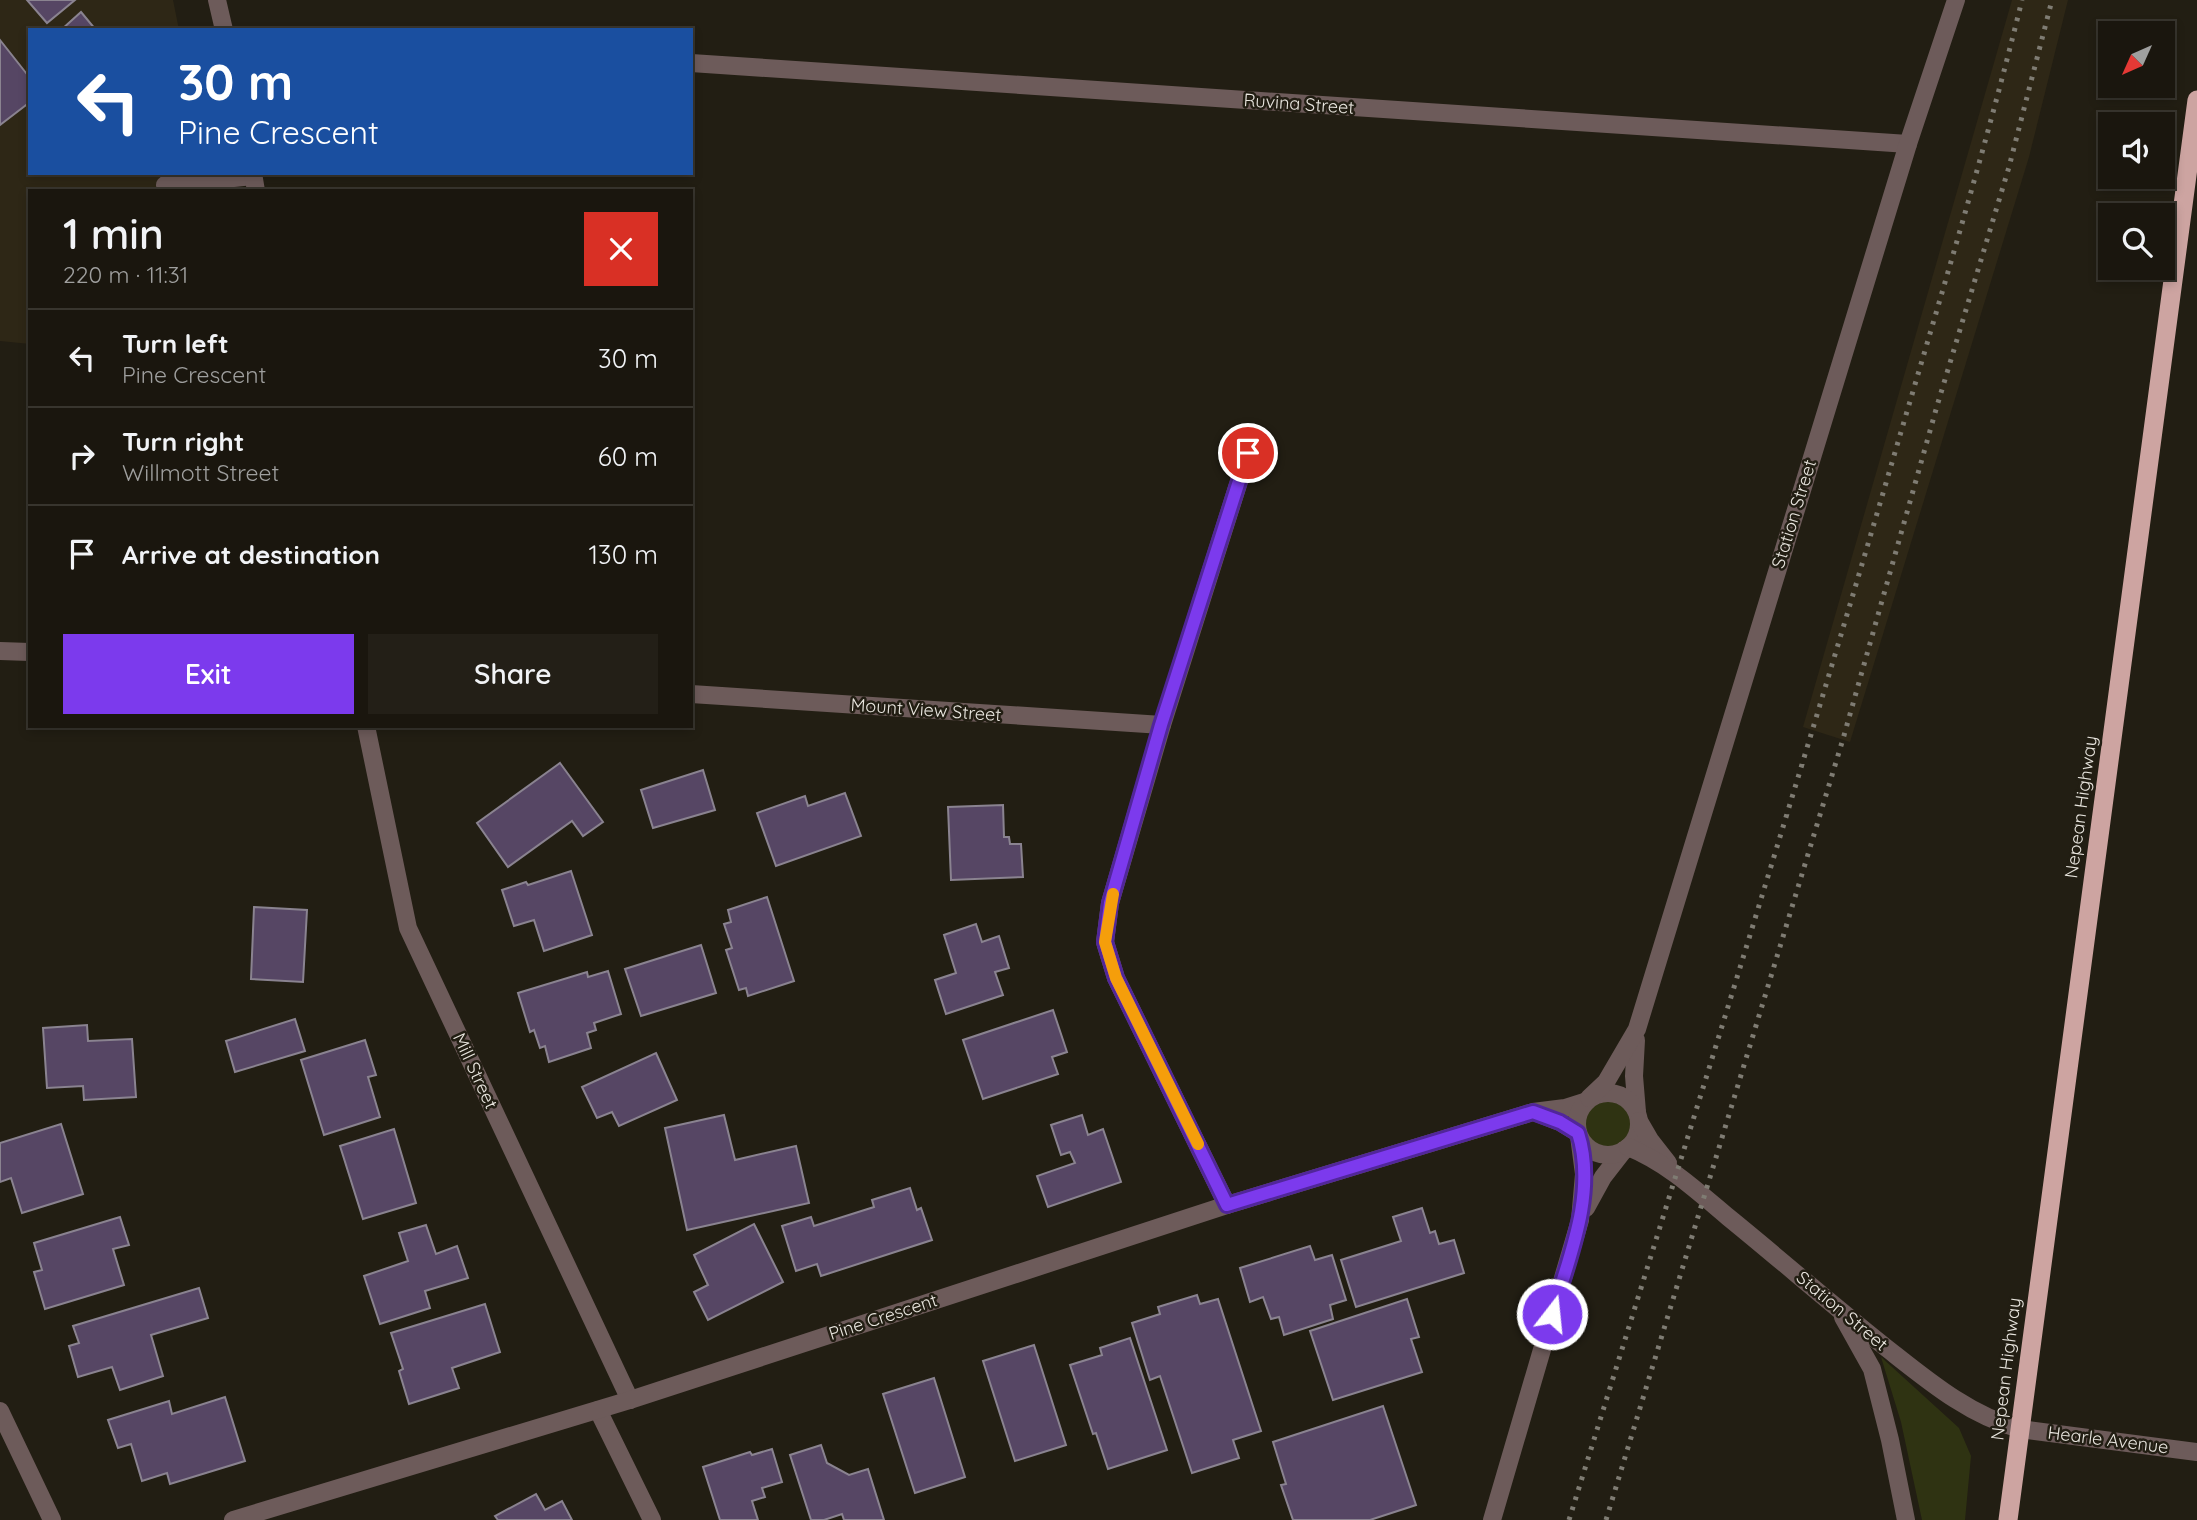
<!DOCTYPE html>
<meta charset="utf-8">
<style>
body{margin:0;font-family:Quicksand,sans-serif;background:#231f17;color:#f1f3f6;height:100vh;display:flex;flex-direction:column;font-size:26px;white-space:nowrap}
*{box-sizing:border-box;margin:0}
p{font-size:23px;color:#9f9f9e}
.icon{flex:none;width:38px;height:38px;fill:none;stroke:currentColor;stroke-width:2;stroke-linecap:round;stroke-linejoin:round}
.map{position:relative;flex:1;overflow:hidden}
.drawer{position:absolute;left:28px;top:189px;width:665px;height:539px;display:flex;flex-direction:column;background:#1a160e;border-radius:0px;box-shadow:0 4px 10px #0003,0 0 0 2px #38352e}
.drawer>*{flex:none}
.guide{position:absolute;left:28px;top:28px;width:665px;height:147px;border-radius:0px;box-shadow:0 4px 10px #0003,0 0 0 2px #38352e;background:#1a4fa0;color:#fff;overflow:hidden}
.needle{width:46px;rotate:225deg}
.buttons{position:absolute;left:2098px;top:21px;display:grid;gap:14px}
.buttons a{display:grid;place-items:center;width:77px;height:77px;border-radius:0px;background:#1a160e;box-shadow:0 4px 10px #0003,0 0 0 2px #38352e;font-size:35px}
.pin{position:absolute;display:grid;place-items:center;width:60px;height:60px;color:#fff;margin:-30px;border:4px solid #fff;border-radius:50%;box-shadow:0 2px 7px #0007}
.me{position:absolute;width:77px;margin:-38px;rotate:16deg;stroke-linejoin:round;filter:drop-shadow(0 0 5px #0008)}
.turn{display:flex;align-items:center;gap:24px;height:147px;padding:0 35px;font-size:32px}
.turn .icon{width:91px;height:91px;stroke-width:2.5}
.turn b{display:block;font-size:49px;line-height:60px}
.round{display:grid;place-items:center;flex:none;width:74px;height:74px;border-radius:0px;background:#231f17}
.headline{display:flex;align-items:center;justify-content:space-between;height:119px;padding:0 35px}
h1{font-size:42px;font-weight:600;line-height:52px}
.action{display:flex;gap:14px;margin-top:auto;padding:14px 35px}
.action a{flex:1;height:80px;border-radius:0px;background:#7c3aed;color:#fff;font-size:28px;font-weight:600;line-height:80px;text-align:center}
.action a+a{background:#231f17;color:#f1f3f6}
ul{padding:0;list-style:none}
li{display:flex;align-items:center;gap:21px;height:98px;padding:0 35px;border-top:2px solid #38352e}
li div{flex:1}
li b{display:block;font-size:26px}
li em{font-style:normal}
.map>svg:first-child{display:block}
.built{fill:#2e2716}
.green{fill:#2f3312}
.building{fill:#564664;stroke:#8a8390;stroke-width:2}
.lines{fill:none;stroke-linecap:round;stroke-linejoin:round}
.service{stroke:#6d5b5a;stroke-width:18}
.minor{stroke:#6d5b5a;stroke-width:18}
.tertiary{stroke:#6d5b5a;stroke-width:18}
.trunk{stroke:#cda4a1;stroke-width:19}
.rail{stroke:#7f7c73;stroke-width:5;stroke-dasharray:3.5 7;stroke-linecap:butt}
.route-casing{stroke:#51269a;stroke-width:18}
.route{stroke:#7c3aed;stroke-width:12}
.slow{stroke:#f59e0b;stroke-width:12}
.labels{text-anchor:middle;stroke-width:5;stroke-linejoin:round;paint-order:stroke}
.street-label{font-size:18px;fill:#e9e6df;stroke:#221e13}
</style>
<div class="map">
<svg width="2197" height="1520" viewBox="0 0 2197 1520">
<rect width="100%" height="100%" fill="#221e13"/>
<g class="built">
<path d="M0 0H173L179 30H30V173H209L213 191H30V344L0 341Z"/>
<path d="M2012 0H2068L2029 157 1850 742 1803 727Z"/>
</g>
<g class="green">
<circle cx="1607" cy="1124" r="26"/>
<path d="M1881 1357 1959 1428 1971 1456 1965 1520H1922L1901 1422Z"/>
</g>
<g class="building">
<path d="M27 0H75L47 23Z"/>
<path d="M81 12 96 30H61Z"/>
<path d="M0 40 30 78V102L0 125Z"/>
<path d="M560 763 603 822 583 836 572 821 508 867 477 823Z"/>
<path d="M703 770 715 810 653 828 641 790Z"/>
<path d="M845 793 861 836 776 866 757 813 805 796 808 806Z"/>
<path d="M1003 805 1004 837H1009L1010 844H1021L1023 877 951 880 948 807Z"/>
<path d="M571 871 592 935 544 951 534 920 514 926 502 890 526 882 528 885Z"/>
<path d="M767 897 794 981 748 996 746 988 739 990 726 950 732 948 724 924 731 922 728 910Z"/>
<path d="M254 907 307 910 303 982 251 979Z"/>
<path d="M976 924 982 942 999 936 1009 968 995 972 1003 995 946 1014 935 980 956 973 944 935Z"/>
<path d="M701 945 716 993 641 1016 625 969Z"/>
<path d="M608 971 621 1014 594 1023 596 1030 587 1033 591 1048 549 1062 545 1046 540 1048 534 1030 530 1032 518 993 587 972 588 977Z"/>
<path d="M1053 1010 1067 1052 1052 1057 1058 1074 983 1099 963 1040Z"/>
<path d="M295 1019 305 1051 235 1072 226 1041Z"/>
<path d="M87 1025 88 1041 132 1039 136 1097 84 1100 83 1086 47 1088 43 1028Z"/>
<path d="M365 1040 376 1075 368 1077 380 1117 324 1135 301 1060Z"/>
<path d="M656 1053 677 1100 619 1126 612 1112 597 1118 582 1087Z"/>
<path d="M724 1115 735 1160 796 1146 809 1203 687 1230 665 1128Z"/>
<path d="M1082 1115 1088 1135 1103 1129 1121 1182 1048 1207 1037 1176 1075 1163 1070 1152 1061 1155 1051 1125Z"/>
<path d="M61 1124 83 1194 22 1213 11 1178 0 1182V1143Z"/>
<path d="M394 1129 416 1203 363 1219 340 1146Z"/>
<path d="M910 1188 917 1210 921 1208 932 1240 821 1276 817 1264 796 1271 782 1226 811 1217 814 1226 874 1207 872 1200Z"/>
<path d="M1422 1208 1430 1233 1435 1231 1439 1244 1454 1240 1464 1273 1356 1307 1341 1260 1401 1241 1393 1217Z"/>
<path d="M120 1217 129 1245 113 1249 124 1285 45 1309 34 1272 42 1270 34 1243Z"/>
<path d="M754 1224 783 1282 708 1320 694 1292 708 1285 694 1255Z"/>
<path d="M426 1225 436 1254 457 1246 468 1278 425 1291 430 1308 380 1324 364 1276 408 1261 399 1233Z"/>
<path d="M1310 1246 1315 1260 1332 1255 1346 1300 1330 1305 1333 1319 1284 1335 1279 1317 1271 1319 1263 1297 1250 1302 1240 1268Z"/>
<path d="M199 1288 208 1318 151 1335 163 1376 120 1390 112 1367 78 1377 69 1346 79 1343 73 1326Z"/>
<path d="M1197 1295 1200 1304 1218 1299 1261 1431 1233 1440 1239 1458 1192 1473 1160 1376 1150 1380 1132 1323 1160 1314 1158 1307Z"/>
<path d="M1407 1299 1419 1337 1411 1339 1422 1372 1333 1400 1310 1331Z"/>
<path d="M485 1304 500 1352 452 1368 459 1388 409 1404 399 1371 403 1369 391 1333Z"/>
<path d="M1130 1338 1167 1450 1108 1469 1096 1433 1093 1434 1070 1365 1102 1355 1100 1348Z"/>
<path d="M1034 1345 1066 1445 1015 1461 983 1361Z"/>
<path d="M934 1378 965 1477 915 1493 883 1394Z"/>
<path d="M225 1397 245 1461 170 1484 167 1473 142 1481 131 1444 118 1448 108 1420 169 1401 172 1414Z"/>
<path d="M1383 1406 1416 1505 1370 1520H1293L1281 1485 1286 1484 1273 1442Z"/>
<path d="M821 1445 827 1463 849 1475 868 1469 884 1520H844L842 1514 824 1520H811L790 1455Z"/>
<path d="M772 1449 782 1482 762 1488 765 1497 752 1501 758 1520H720L703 1467 750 1452 752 1455Z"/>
<path d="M536 1494 545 1510 562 1501 572 1520H498L495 1516Z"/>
</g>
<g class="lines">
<path class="service" d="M165 185 253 176"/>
<g class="minor">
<path d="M217 0 224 30"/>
<path d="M691 63 1908 144"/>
<path d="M253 173 256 191"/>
<path d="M0 651 30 652"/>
<path d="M691 694 1162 725"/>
<path d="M366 726 408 928 630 1400"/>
<path d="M1537 1113 1560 1122 1578 1133"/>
<path d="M1227 1205 1116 978 1105 942 1110 903 1162 725 1248 453"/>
<path d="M1586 1208 1603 1177 1624 1150"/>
<path d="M598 1410 652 1520"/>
<path d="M0 1411 52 1520"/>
<path d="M2020 1429 2197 1452"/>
<path d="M233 1520 630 1400 1227 1205 1533 1112 1565 1108 1587 1101"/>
<path d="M1492 1520 1580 1220 1584 1174 1579 1136"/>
</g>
<g class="tertiary">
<path d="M1636 1040 1634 1076 1637 1112"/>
<circle cx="1608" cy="1124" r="31"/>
<path d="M1589 1098 1606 1082 1637 1029 1908 144 1956 0"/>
<path d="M1639 1121 1650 1140 1668 1163"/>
<path d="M1628 1147C1667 1163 1696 1190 1728 1217 1781 1260 1831 1304 1884 1346 1926 1379 1968 1415 2020 1429"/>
<path d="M1843 1317 1872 1369 1890 1440 1906 1520"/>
</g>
<path class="trunk" d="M2008 1520 2197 100"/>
<g class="rail">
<path d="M1569 1520C1676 1175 1784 830 1886 483 1933 322 1982 163 2022 0"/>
<path d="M1606 1520 1843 739 1937 406 2009 167 2052 0"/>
</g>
</g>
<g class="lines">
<defs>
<path id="route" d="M1248 453 1161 725 1110 903 1105 942 1116 978 1227 1205 1533 1112 1560 1122 1578 1133C1597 1192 1569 1258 1552 1314"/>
</defs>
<use href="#route" class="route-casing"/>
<use href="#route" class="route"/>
<path class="slow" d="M1113 894 1105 942 1116 978 1198 1144"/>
</g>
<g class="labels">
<g class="street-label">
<text transform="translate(1299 104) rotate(4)" y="6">Ruvina Street</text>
<text transform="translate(1794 514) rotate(-73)" y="6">Station Street</text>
<text transform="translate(926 710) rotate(4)" y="6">Mount View Street</text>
<text transform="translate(2081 807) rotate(-82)" y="6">Nepean Highway</text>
<text transform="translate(475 1071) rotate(65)" y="6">Mill Street</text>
<text transform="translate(1842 1311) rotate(40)" y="6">Station Street</text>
<text transform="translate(883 1317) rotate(-18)" y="6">Pine Crescent</text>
<text transform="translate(2006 1369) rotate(-83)" y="6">Nepean Highway</text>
<text transform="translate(2108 1440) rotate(7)" y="6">Hearle Avenue</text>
</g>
</g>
</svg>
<div class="buttons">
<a><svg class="needle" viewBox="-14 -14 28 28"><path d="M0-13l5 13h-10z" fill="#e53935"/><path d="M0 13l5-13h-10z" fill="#9f9f9e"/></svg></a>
<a><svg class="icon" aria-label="sound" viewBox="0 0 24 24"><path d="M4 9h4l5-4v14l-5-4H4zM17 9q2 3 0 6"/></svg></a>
<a><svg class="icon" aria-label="search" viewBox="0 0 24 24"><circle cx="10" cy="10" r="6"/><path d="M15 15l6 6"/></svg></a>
</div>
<div class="pin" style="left:1248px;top:453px;background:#d93025"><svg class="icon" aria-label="arrive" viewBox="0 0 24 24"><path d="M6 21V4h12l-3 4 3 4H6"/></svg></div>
<svg class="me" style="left:1552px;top:1314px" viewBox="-20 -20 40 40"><circle r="17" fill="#7c3aed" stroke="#fff" stroke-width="3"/><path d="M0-11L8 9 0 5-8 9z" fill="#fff"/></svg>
<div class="guide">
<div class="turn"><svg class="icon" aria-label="left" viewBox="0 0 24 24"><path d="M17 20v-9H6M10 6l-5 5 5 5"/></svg><div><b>30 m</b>Pine Crescent</div></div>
</div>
<section class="drawer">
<div class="headline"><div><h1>1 min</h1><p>220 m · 11:31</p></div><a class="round" style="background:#d93025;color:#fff"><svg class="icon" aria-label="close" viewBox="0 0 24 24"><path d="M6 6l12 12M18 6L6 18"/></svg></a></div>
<ul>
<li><svg class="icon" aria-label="left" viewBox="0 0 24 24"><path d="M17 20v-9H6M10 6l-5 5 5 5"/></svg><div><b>Turn left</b><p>Pine Crescent</p></div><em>30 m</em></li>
<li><svg class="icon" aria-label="right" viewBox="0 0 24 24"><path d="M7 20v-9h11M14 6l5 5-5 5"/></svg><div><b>Turn right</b><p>Willmott Street</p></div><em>60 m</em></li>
<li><svg class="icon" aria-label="arrive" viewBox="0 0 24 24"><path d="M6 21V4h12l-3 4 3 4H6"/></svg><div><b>Arrive at destination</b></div><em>130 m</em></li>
</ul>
<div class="action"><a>Exit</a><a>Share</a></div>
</section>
</div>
